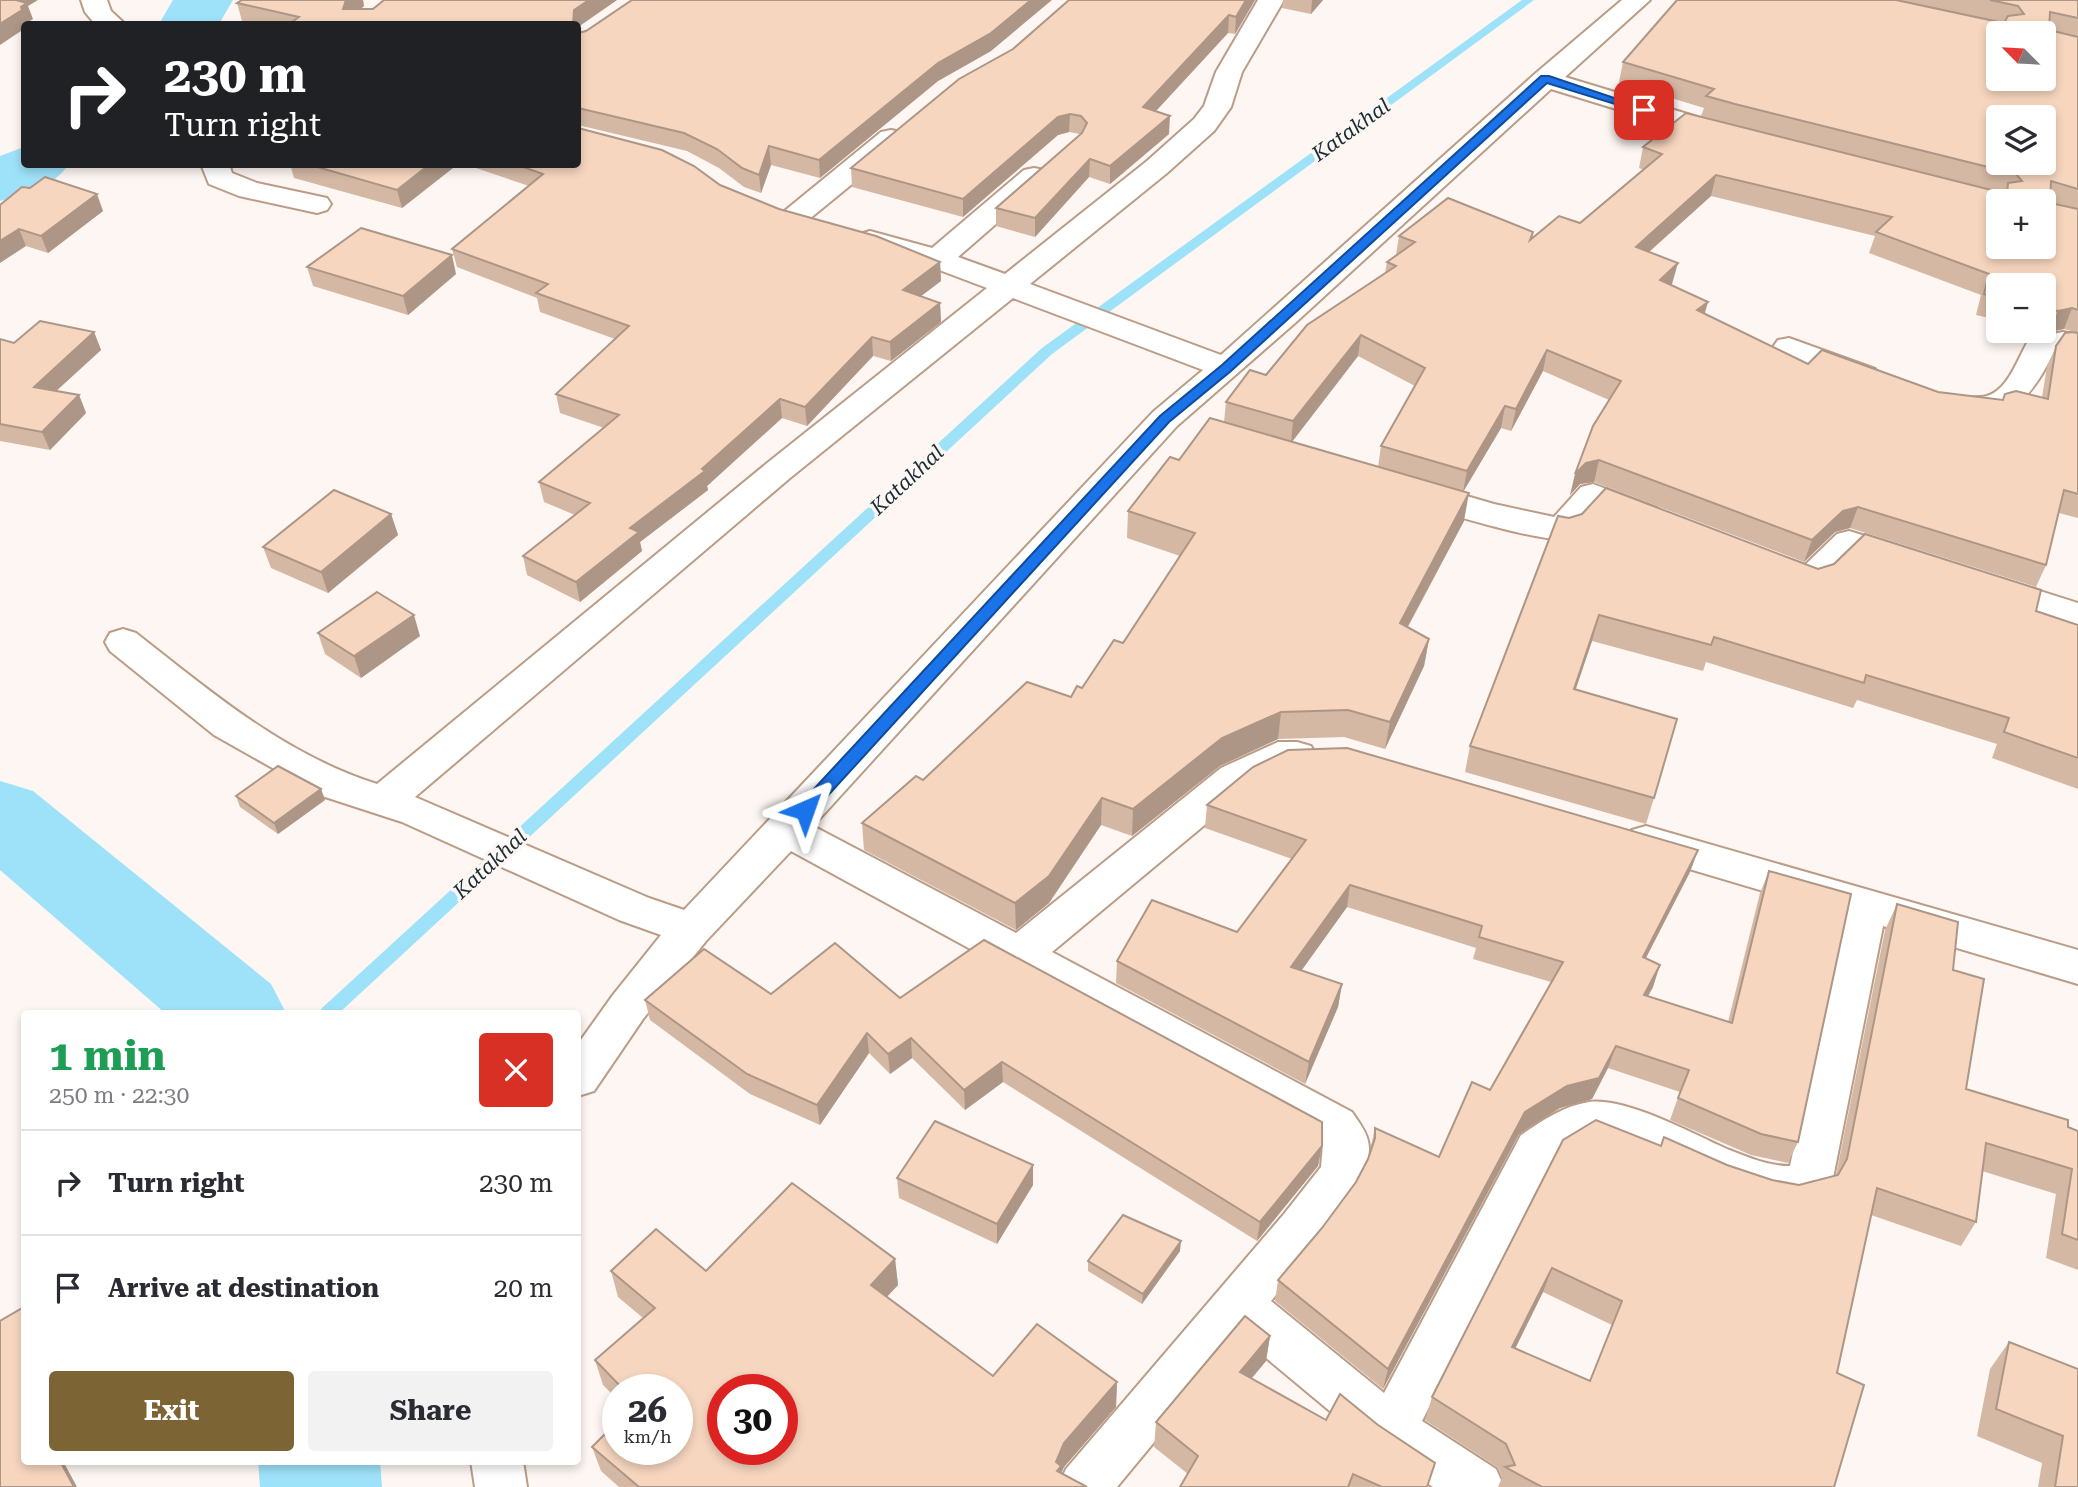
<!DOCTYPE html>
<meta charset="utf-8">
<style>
body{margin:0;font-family:"Roboto Serif",serif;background:#f2f2f3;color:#2b2b33;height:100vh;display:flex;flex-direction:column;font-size:26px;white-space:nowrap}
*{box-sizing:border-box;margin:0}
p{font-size:23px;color:#7c7c81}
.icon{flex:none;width:38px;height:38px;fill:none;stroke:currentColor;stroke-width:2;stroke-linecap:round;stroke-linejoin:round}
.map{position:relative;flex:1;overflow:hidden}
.details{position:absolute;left:21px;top:1010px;width:560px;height:455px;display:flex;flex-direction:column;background:#fff;border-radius:7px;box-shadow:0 4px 10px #0003}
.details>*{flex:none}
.banner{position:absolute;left:21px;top:21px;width:560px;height:147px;border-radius:7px;box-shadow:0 4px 10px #0003;background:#202124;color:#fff;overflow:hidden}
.needle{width:46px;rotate:294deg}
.controls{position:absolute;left:1986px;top:21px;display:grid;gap:14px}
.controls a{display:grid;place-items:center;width:70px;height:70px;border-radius:7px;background:#fff;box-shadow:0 4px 10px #0003;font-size:35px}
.speed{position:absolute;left:602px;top:1374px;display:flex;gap:14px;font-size:35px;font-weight:700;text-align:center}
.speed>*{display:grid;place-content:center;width:91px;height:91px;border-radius:50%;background:#fff;box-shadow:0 4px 10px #0003;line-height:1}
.speed small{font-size:18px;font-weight:400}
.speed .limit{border:10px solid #d22;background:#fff;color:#111}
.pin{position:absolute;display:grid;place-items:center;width:60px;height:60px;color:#fff;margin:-30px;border-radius:14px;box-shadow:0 4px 10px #0006}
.me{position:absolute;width:77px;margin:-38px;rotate:43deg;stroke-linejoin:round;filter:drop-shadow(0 0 5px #0008)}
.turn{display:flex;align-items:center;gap:24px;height:147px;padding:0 28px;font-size:32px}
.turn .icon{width:91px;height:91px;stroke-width:2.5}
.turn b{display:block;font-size:49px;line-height:60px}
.round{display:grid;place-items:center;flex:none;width:74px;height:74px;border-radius:7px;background:#f2f2f3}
.summary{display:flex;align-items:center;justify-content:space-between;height:119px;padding:0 28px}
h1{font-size:42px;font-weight:700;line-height:52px;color:#1e9e55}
.cta{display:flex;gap:14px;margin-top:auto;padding:14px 28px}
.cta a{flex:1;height:80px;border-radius:7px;background:#7c6434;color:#fff;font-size:28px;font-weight:700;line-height:80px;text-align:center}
.cta a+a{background:#f2f2f3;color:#2b2b33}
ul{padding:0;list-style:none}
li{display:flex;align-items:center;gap:21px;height:105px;padding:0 28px;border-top:2px solid #e1e1e2}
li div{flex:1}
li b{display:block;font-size:26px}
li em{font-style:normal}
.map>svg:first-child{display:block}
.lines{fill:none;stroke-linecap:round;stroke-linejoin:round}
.stream{fill:#9ee2f9;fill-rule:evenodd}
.river{fill:#9ee2f9;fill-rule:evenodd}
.minor-casing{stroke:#bb9c86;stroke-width:4}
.minor{fill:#fff;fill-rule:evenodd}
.wall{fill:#d4b8a4;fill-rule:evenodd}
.shaded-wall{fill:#ad9686}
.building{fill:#f7d6bf;stroke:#ad9686;stroke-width:2;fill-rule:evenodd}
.route{fill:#1a73e8;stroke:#114b97;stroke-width:2}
.labels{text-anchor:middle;stroke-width:7;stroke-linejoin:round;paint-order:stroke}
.water-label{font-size:21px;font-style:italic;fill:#162c34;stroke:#fdf6f2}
</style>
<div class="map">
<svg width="2078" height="1487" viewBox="0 0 2078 1487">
<rect width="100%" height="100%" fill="#fdf6f2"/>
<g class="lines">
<path class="stream" d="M1522 0H1534L1052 354 339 1013H319L322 1008 1042 348Z"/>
<g class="river">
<path d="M173 0H233L219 24H159Z"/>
<path d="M24 147V164H69C53 187 26 195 0 201V156Z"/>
<path d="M0 781 33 791 271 984 286 1013H165L0 870Z"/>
<path d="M258 1461H380L382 1487H260Z"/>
</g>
<defs>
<g id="minor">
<path d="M81 0H107L111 11 125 24H95L85 12Z"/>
<path d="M1258 0H1284L1242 72 1231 107 1214 131 1167 173 1030 284 1221 355 1536 73 1622 0H1650L1565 77 1737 129 1741 135 1737 141 1727 143 1551 89 1295 323 1177 426 813 826 1016 933 1221 768 1278 742H1297L1311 746 1316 756 1311 766 1284 770 1249 788 1052 952 1352 1112C1358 1121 1366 1131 1368 1141 1379 1184 1298 1268 1271 1301L1384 1393 1521 1135C1542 1121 1563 1106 1589 1102 1626 1097 1693 1134 1727 1149 1747 1157 1768 1166 1790 1166L1844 915 1632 852 1626 841 1632 830 1646 826 2078 950V984L1883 926 1832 1183 1825 1197 1786 1207 1761 1202 1717 1187 1631 1148 1595 1140 1581 1145 1553 1163 1422 1421 1496 1469 1504 1487H1433L1373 1447 1241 1337 1117 1487H1058L1066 1469 1284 1214 1321 1167 1323 1144 1320 1140 791 851 706 941 643 1019 594 1091 578 1096V1044L613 995 661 935 619 920 402 822 322 796 214 735 110 651 105 642 110 633 123 629 136 633C211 692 285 755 377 784L766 464 987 288 926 265 860 246 855 240 860 234 870 231 932 248 1024 170 1034 168 1044 170 1048 176 1044 182 958 257 1005 274 1147 161 1194 119 1204 106 1216 72ZM1013 298 1203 370 1153 412 684 910 649 898 415 797 790 478Z"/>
<path d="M891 130 901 132 905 138 901 144 802 225 792 228 782 225 777 219 782 213 881 132Z"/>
<path d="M201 164H229L232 173 257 183 327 198 331 204 327 210 317 213 239 196 209 184Z"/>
<path d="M2063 332 2078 335V354L2063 350 2054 352C2032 397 2008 427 1954 413L1949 406 1954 399C1965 396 1976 399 1987 396 2010 389 2018 356 2030 338Z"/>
<path d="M1789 338 1875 369 1880 376 1875 383 1864 386 1778 354 1773 347 1778 340Z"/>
<path d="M1415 481 1494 504 1554 517 1581 487 1593 484 1657 508 1662 516 1657 524 1645 527 1599 510C1591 518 1583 533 1573 538 1554 548 1430 508 1403 500L1398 492 1403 484Z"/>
<path d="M1849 531 1917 552 1923 560 1917 568 1905 572 1855 556C1828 583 1825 599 1784 583 1774 579 1767 577 1761 568L1767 560 1779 556 1805 565 1837 534Z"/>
<path d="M1989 575 2078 603V628L1976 595 1971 587 1976 579Z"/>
<path d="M471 1461H523L527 1487H475Z"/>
</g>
</defs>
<use href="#minor" class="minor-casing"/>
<use href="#minor" class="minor"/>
</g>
<g class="wall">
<path d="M242 0H363L364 6 361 9H373L617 0 578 27V24H259L242 21 237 3Z"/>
<path d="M1069 0H1255L1235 34 1228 33 1156 111 1169 134 1110 184 1089 177 1035 237 996 226V208L1080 134 1069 132 1058 135 963 217 852 187 851 168 1013 49Z"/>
<path d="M1283 0H1323L1311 14 1282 8Z"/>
<path d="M1896 0H2078V518L2059 513 2046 565 2036 587 1850 528 1835 532 1804 562 1594 482 1580 484 1570 495 1609 400 1543 371 1511 431 1501 428 1463 492 1464 521 1408 627 1429 639 1424 666 1385 749 1344 737 1278 739 1220 766 1132 836 1101 825 1049 903 1016 930 864 850 862 823 923 780 1071 697 1082 688 1123 643 1180 556 1127 538 1128 511 1179 460 1224 422 1226 402 1266 375 1385 273 1387 262 1396 255 1399 236 1533 232 1532 238 1580 223 1644 170 1639 168 1643 147 1716 120 1701 116 1704 108 1619 82 1623 62ZM1711 196 1875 236 1869 253 1981 295 1976 315 1998 320V285H2044V331L2049 332 2064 329 2075 332 2056 346 2047 367 2042 397 2005 394 2002 400 1938 392 1808 364 1705 314 1671 285 1672 284 1649 252ZM1358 356 1415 386 1381 446 1378 467 1292 442Z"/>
<path d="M578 33 991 51 938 81 820 178 771 165 761 193 744 187 719 168 687 151 578 125Z"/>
<path d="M290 164H458L402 208 294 178Z"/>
<path d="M464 164H578L720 185 779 209 940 262 941 281 921 296 940 303 941 322 891 361 873 356 807 426 782 418 707 486 708 490 640 542 642 551 580 602 527 575 523 556 575 515 544 502 539 482 604 428 560 413 556 394 615 339 540 312 537 298 457 267 452 249 529 186Z"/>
<path d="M0 205 103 211 48 253 26 246Z"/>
<path d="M307 267 456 274 408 315 313 286Z"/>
<path d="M94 332 101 350 56 391 79 395 86 413 50 450 0 441V339L14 343Z"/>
<path d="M391 514 398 535 328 593 271 568 263 547Z"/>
<path d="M1558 516 1818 569 2036 611 2078 625V789L1992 758 1997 744 1857 700 1853 708 1706 662 1703 671 1592 641 1576 689 1654 798 1646 824 1465 772 1470 746Z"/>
<path d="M318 633 420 636 361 678 325 654Z"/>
<path d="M321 789 325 800 278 834 240 807 236 796Z"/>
<path d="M1207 805 1698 850 1690 872 1646 958 1653 987 1647 997 1728 1022 1760 893 1769 871 1798 1142 1788 1163 1751 1155 1670 1120 1680 1092 1608 1068 1592 1099 1560 1108 1519 1134 1383 1389 1275 1301 1278 1280 1322 1228 1356 1182 1368 1159 1375 1128 1439 1157 1490 1090 1551 982 1473 959 1476 948 1347 907 1302 970 1342 984 1338 1007 1305 1084 1116 983 1117 961 1237 932 1292 859 1205 828Z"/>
<path d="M1897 904 1953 970 1966 1089 2078 1131V1270L2046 1258 2056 1194 1982 1171 1976 1222 1961 1246 1871 1215 1837 1373 1834 1487H1498L1502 1477 1497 1467 1425 1420 1432 1397 1660 1146 1727 1165 1772 1180 1799 1185 1836 1175 1885 930ZM1543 1292 1612 1325 1590 1381 1515 1349Z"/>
<path d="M771 994 900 998 1322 1146 1318 1166 1257 1241 1003 1082 965 1110 912 1058 890 1074 869 1053 820 1125 750 1094 650 1020 645 1000Z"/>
<path d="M897 1178 1033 1185 997 1244 899 1198Z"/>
<path d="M1180 1251 1142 1304 1088 1271V1261Z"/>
<path d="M895 1259 898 1285 887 1297 993 1376 1117 1382 1116 1407 1064 1467 1061 1473 1087 1487H619L601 1471 592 1447 677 1390H618V1400L603 1385 595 1360 643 1318 618 1297 611 1271H706Z"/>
<path d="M1270 1336 1266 1361 1252 1378 1428 1487H1180L1188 1474 1154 1447 1156 1422Z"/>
<path d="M2009 1342 2078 1369V1487H2038L2042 1463 1977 1436 1990 1369Z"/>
</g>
<g class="shaded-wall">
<path d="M15 0H38L28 6 33 19 27 23V24H24V29L0 45V24Z"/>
<path d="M345 0H363L364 6 350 18 343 9Z"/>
<path d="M589 0H617L578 27V24H573L574 10Z"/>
<path d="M1031 0H1052L991 51 938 81 820 178 819 160 938 63Z"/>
<path d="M1246 0H1255L1235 34 1236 17Z"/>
<path d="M1312 0H1323L1311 14Z"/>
<path d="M1229 15 1228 33 1143 125V107Z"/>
<path d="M1070 114 1069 132 1058 135 963 217V199L1058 117Z"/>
<path d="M1170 116 1169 134 1110 184V166Z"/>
<path d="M769 146 771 165 761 193 759 175Z"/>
<path d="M1090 159 1089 177 1035 237V218Z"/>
<path d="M430 164H458L402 208 397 190Z"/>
<path d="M1716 175 1711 196 1631 268 1636 247Z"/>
<path d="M97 194 103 211 48 253 41 236Z"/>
<path d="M19 229 26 246 0 263V241Z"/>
<path d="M452 255 456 274 408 315 403 296Z"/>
<path d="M940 262 941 281 904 309 903 290Z"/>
<path d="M1678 263 1672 284 1654 300 1660 280Z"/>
<path d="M1708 302 1702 323 1697 310Z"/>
<path d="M940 303 941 322 891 361 890 342Z"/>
<path d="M2072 308 2064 329 2049 332 2058 311Z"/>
<path d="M94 332 101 350 42 404 34 387Z"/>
<path d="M1361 335 1358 356 1291 443 1293 421Z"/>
<path d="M872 337 873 356 807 426 805 407Z"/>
<path d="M1547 350 1543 371 1511 431 1516 409Z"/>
<path d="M79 395 86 413 50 450 42 432Z"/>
<path d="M780 399 782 418 707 486 708 490 640 542 642 551 580 602 576 582 630 528 702 469Z"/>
<path d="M1505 406 1501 428 1463 492 1467 471Z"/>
<path d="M1599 460 1594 482 1580 484 1570 495 1575 474 1586 463Z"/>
<path d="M1469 493 1464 521 1395 650 1400 623Z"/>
<path d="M1858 507 1850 528 1835 532 1804 562 1812 540 1843 511Z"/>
<path d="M391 514 398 535 328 593 321 572Z"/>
<path d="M414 615 420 636 361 678 354 656Z"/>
<path d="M1599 615 1592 641 1567 714 1574 689Z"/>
<path d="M1429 639 1424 666 1385 749 1390 722Z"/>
<path d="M1281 712 1278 739 1220 766 1132 836 1133 809 1222 738Z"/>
<path d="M321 789 325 800 278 834 274 823Z"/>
<path d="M1102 798 1101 825 1049 903 1016 930 1015 903Z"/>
<path d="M1698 850 1690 872 1635 979 1643 957Z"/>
<path d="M1350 885 1347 907 1288 989 1291 967Z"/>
<path d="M1660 965 1653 987 1636 1018 1644 995Z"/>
<path d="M1342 984 1338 1007 1305 1084 1309 1062Z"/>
<path d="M867 1033 869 1053 820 1125 817 1105Z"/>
<path d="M911 1038 912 1058 890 1074 888 1054Z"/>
<path d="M1616 1046 1608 1068 1592 1099 1560 1108 1519 1134 1383 1389 1388 1369 1525 1112Z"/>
<path d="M1002 1062 1003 1082 965 1110 964 1090Z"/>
<path d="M1322 1146 1318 1166 1257 1241 1260 1222Z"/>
<path d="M1033 1165V1185L997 1244V1224Z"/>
<path d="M1181 1241 1180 1251 1142 1304 1143 1294Z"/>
<path d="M895 1259 898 1285 874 1310 871 1285Z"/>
<path d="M1552 1268 1543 1292 1504 1371 1512 1347Z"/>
<path d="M1270 1336 1266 1361 1236 1397 1240 1372Z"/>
<path d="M1117 1382 1116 1407 1064 1467 1061 1474V1487L1056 1462 1064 1443Z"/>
<path d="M60 1461H63L77 1487H74Z"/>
</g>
<g class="building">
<path d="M0 0H16L27 3 21 7 22 10 0 24Z"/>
<path d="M242 0H346L343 9H373L384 0H589L574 10 573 24H289L299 17 237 3Z"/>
<path d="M632 0H1031L991 33 938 63 819 160 769 146 759 175 742 168 717 149 684 133 578 108V33L586 31Z"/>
<path d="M1069 0H1246L1236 17 1229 15 1143 107 1170 116 1110 166 1090 159 1035 218 996 208 1082 133 1087 123 1081 116 1070 114 1058 117 963 199 851 168 959 79 1013 49Z"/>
<path d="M1677 0H1896L2004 23 2008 16 2024 14 2018 6 1990 0H2078V18L2050 12 2049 30 2078 37V189L2051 181 2050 203 2078 209V310L2072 308 2058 311 2044 308V285H1998V298L1984 294 1989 274 1876 232 1892 217 1716 175 1636 247 1678 263 1660 280 1708 302 1697 310 1808 364 1822 350 1938 392 2003 400 2005 394 2016 391 2048 399 2056 346 2065 333 2072 332 2078 333V494L2064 490 2046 565 1858 507 1843 511 1812 540 1599 460 1586 463 1575 474 1593 426 1621 381 1547 350 1516 409 1505 406 1467 471 1381 446 1425 368 1361 335 1293 421 1226 402 1250 370 1266 375 1307 325 1396 266 1387 262 1415 242 1399 236 1448 198 1533 232 1530 240 1559 216 1580 223 1662 154 1643 147 1686 113 2007 194 2008 183 2022 181 2016 174 1735 104 1706 96 1714 89 1623 62ZM1998 33H2044V79H1998ZM1998 117H2044V163H1998ZM1998 201H2044V247H1998Z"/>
<path d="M578 128 662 150 694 166 720 185 779 209 876 236 940 262 903 290 940 303 890 342 872 337 805 407 780 399 702 469 705 471 630 528 639 532 576 582 523 556 590 503 539 482 619 415 556 394 629 326 536 293 548 284 452 249 543 174 515 164H578Z"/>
<path d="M307 164H430L397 190Z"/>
<path d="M45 177 97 194 41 236 19 229 0 241V205L22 187 30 188Z"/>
<path d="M361 228 452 255 403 296 307 267Z"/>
<path d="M40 321 94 332 34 387 79 395 42 432 0 424V339L14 343Z"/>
<path d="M1210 418 1469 493 1400 623 1429 639 1390 722 1348 710 1281 712 1222 738 1133 809 1102 798 1049 876 1015 903 862 823 916 776 923 780 1027 682 1071 697 1077 686 1082 688 1114 640 1123 643 1195 533 1128 511 1170 457 1179 460Z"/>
<path d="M1606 488 1818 569 1834 564 1865 534 2041 590 2036 611 2078 625V758L2004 732 2009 718 1866 675 1864 683 1714 637 1711 645 1599 615 1574 689 1677 719 1654 798 1470 746 1558 516 1569 518 1582 514Z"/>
<path d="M334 490 391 514 321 572 263 547Z"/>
<path d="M377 592 414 615 354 656 318 633Z"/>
<path d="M1347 748 1698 850 1643 957 1660 965 1644 995 1732 1023 1769 871 1851 894 1798 1142 1761 1134 1678 1098 1689 1070 1616 1046 1599 1078 1567 1086 1525 1112 1388 1369 1278 1280 1322 1228 1356 1182 1368 1159 1375 1138V1128L1439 1157 1472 1082 1490 1090 1563 962 1479 937 1482 926 1350 885 1291 967 1342 984 1309 1062 1117 961 1152 900 1237 932 1306 840 1207 805 1253 767 1288 750Z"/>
<path d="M278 766 321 789 274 823 236 796Z"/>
<path d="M1897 904 1958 922 1953 970 1984 979 1966 1089 2068 1120V1127L2078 1131V1240L2062 1234 2072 1169 1986 1143 1976 1222 1877 1188 1837 1373 1864 1385 1834 1487H1542L1505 1467 1515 1465 1506 1444 1432 1397 1563 1140 1596 1120 1661 1146 1664 1137 1727 1165 1772 1180 1799 1185 1838 1175 1847 1159ZM1552 1268 1622 1301 1590 1381 1512 1347Z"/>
<path d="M984 940 1322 1122V1146L1260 1222 1002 1062 964 1090 911 1038 888 1054 867 1033 817 1105 747 1074 645 1000 704 949 771 994 835 943 900 998Z"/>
<path d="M935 1121 1033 1165 997 1224 897 1178Z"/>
<path d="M792 1183 895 1259 871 1285 993 1376 1037 1324 1117 1382 1064 1443 1056 1462 1061 1466 1057 1471 1087 1487H639L592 1447 618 1421V1449H677V1390H624L595 1360 655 1308 611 1271 656 1229 706 1271ZM723 1390H782V1449H723Z"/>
<path d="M1123 1215 1181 1241 1143 1294 1088 1261Z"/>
<path d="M24 1307V1461H60L74 1487H0V1321Z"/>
<path d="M1245 1316 1270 1336 1240 1372 1326 1420 1340 1394 1378 1425 1435 1463 1427 1487H1382L1353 1474 1348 1487H1180L1198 1456 1156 1422Z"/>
<path d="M2009 1342 2078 1369V1487H2055L2063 1436 1996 1409Z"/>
</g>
<path class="route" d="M1541 76H1549L1650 110 1641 112 1547 83 1231 371 1169 422 811 814H799L797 810 799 805 1160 416 1222 365Z"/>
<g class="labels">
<g class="water-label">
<text transform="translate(1351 130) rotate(-36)" y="7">Katakhal</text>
<text transform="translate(907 480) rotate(-43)" y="7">Katakhal</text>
<text transform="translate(490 864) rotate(-43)" y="7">Katakhal</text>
</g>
</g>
</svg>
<div class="controls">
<a><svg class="needle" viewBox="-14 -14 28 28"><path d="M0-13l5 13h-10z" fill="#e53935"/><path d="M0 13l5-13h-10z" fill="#7c7c81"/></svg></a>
<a><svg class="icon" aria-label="layers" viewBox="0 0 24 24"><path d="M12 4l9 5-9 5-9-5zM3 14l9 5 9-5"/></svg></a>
<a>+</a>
<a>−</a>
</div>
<div class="speed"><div>26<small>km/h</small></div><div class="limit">30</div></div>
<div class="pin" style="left:1644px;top:110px;background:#d93025"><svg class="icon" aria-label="arrive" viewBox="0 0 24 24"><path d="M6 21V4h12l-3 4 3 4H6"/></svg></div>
<svg class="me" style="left:805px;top:810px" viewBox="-20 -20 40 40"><path d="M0-17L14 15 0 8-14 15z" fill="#1a73e8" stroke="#fff" stroke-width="4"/></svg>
<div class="banner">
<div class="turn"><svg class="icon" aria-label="right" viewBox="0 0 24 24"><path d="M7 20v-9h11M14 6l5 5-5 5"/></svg><div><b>230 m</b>Turn right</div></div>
</div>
<section class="details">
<div class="summary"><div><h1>1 min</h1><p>250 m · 22:30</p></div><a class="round" style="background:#d93025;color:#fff"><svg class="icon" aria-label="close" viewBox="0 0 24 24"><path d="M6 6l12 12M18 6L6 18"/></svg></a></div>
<ul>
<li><svg class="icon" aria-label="right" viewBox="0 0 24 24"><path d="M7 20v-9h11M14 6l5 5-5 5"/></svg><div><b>Turn right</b></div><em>230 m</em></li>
<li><svg class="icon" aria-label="arrive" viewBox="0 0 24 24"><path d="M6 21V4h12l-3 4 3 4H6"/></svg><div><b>Arrive at destination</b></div><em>20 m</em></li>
</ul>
<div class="cta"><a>Exit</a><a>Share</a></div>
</section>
</div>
